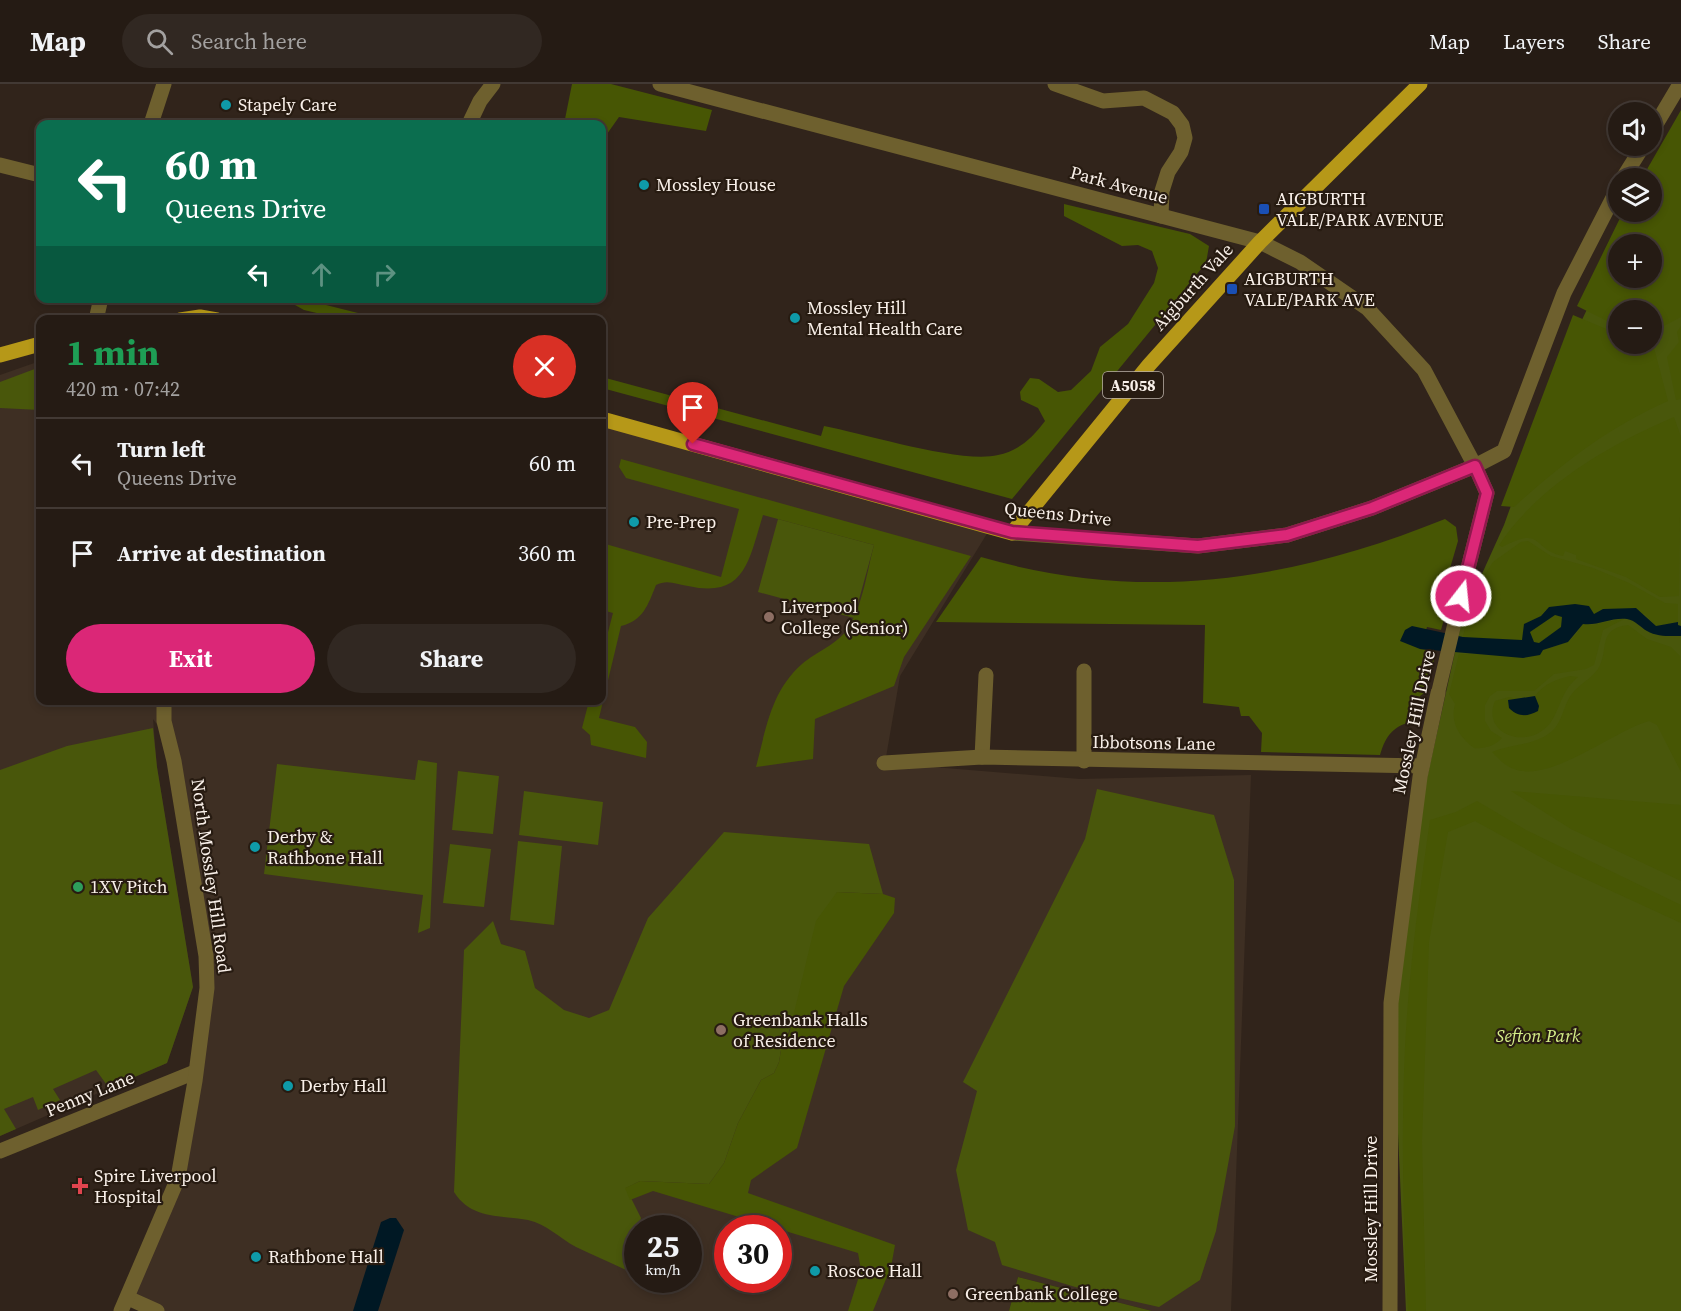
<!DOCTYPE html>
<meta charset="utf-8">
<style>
body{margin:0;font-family:"Source Serif 4",serif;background:#312822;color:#f1f3f6;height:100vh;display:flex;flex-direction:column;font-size:22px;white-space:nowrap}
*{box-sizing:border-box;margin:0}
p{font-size:20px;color:#a3a1a0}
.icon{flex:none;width:33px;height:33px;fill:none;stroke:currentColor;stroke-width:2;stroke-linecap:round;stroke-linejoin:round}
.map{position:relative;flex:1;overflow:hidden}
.side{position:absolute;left:36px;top:231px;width:570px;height:390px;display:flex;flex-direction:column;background:#251b14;border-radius:12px;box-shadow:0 3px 9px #0003,0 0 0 2px #423934}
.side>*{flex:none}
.top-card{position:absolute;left:36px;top:36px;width:570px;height:183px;border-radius:12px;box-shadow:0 3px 9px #0003,0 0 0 2px #423934;background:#0b6e4f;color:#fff;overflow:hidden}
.tools{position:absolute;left:1608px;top:18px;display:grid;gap:12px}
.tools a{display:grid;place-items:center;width:54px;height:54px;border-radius:50%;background:#251b14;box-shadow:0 3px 9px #0003,0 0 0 2px #423934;font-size:30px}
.speed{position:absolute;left:624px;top:1131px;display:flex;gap:12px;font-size:30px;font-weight:700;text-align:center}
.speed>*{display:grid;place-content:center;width:78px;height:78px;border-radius:50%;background:#251b14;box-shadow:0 3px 9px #0003,0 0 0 2px #423934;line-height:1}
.speed small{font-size:15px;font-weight:400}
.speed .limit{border:9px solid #d22;background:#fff;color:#111}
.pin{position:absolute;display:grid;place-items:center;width:51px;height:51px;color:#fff;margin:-62px -26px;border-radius:50% 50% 50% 0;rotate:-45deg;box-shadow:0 0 6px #0007}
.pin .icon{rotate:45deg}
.me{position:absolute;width:66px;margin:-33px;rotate:16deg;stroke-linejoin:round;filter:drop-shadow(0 0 4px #0008)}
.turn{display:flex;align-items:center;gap:21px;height:126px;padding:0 30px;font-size:27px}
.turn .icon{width:78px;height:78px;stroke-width:2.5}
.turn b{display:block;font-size:42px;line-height:51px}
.lanes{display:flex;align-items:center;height:57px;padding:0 30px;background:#0003;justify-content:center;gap:30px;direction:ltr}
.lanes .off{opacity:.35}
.round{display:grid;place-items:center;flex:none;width:63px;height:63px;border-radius:32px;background:#312822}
.summary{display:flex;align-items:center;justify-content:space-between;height:102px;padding:0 30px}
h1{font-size:36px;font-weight:700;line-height:45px;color:#1e9e55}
.primary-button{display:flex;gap:12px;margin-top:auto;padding:12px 30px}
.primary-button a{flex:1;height:69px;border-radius:36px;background:#db2777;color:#fff;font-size:24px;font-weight:700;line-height:69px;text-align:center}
.primary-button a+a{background:#312822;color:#f1f3f6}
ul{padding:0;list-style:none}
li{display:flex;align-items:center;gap:18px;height:90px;padding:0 30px;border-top:2px solid #423934}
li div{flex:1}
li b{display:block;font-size:22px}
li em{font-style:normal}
header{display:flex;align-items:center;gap:36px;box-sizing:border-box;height:84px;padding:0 30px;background:#251b14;border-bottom:2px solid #423934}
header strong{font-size:28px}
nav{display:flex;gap:33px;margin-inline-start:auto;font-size:21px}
.search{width:420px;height:54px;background:#312822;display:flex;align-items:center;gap:15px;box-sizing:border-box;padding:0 21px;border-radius:33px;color:#a3a1a0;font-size:22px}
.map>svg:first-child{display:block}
.education{fill:#3e2f23;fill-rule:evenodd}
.green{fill:#49570b;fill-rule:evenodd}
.forest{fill:#475604;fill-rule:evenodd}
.water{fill:#001824;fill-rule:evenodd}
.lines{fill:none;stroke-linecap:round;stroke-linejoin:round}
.pedestrian{stroke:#6e602e;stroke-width:14}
.minor{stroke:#6e602e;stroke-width:15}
.tertiary{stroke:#6e602e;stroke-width:15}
.primary{stroke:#b69818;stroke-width:15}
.route-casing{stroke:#8e194d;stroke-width:15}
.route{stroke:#db2777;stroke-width:10}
.culture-dot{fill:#0f9aa8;stroke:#271b11;stroke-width:2}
.transit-dot{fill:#1a4fb4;stroke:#271b11;stroke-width:2}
.education-dot{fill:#8d6e63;stroke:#271b11;stroke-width:2}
.leisure-dot{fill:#2e9e5b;stroke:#271b11;stroke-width:2}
.health-dot{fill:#e0444e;stroke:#271b11;stroke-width:2}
.labels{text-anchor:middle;stroke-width:4.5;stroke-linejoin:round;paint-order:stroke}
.shield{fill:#271b11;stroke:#bab0a8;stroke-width:1.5}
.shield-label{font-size:16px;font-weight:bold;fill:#f9f0e9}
.poi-label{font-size:18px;fill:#f9f0e9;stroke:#271b11;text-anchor:start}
.street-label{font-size:18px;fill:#f9f0e9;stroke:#271b11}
.park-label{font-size:18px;font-style:italic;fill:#d5ee89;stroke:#271b11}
</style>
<header>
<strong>Map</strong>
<div class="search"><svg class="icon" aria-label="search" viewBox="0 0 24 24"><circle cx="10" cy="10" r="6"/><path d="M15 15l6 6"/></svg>Search here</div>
<nav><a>Map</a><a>Layers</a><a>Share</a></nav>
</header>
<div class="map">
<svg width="1681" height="1227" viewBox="0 0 1681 1227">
<rect width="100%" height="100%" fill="#31241b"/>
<path class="education" d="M40 277V616H602V335L991 443 900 592 885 679 1080 695 1251 691 1231 1227H1152L1018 1193 1009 1227H157L128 1214 178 1094 207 904 169 657 153 635 157 683 193 903 167 979 0 1052V291ZM638 1144H688V1196H638ZM728 1144H778V1196H728Z"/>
<g class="green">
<path d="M1681 50V1227H1406L1393 938 1423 712 1463 532 1504 441 1566 269 1618 161V194H1652V160H1619L1652 128ZM1618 226H1652V260H1618Z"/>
<path d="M40 283V326L0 324V298Z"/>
<path d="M778 435 874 461 854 534 758 508Z"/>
<path d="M153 644 157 683 193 903 167 979 109 1004 96 986 53 1005 60 1016 38 1026 33 1013 4 1025 16 1045 0 1052V686L67 662Z"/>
<path d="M418 676 437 679 430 844 418 849 423 811 264 790 277 680 415 696Z"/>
<path d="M458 687 499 692 493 750 452 746Z"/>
<path d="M1097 705 1214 731 1234 796 1235 1042 1216 1147 1200 1196 1159 1223 1092 1208 1002 1181 995 1158 968 1146 956 1086 977 1007 963 998 1085 755Z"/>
<path d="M524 707 603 718 598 761 519 751Z"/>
<path d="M724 748 869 760 883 810 837 808 788 950 783 954 779 978 774 989 761 996 738 1039 724 1079 709 1100 640 1097 626 1104 641 1134 626 1186C610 1178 592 1171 576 1163 559 1154 547 1140 528 1136 499 1131 471 1135 454 1108L464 866 493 837 501 860 525 867 535 904 564 926 589 934 609 926 648 834Z"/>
<path d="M518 757 562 762 554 841 510 836Z"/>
<path d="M450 760 491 765 484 823 443 819Z"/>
<path d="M1018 1193 1152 1227H1009Z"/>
</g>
<g class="forest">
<path d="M572 0H611L712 26 706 47 619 33 602 57V40H564Z"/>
<path d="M1681 26V233L1652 248V226H1618V242L1615 241 1577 222 1623 128H1652V94H1642ZM1618 160H1652V194H1618Z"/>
<path d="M1064 120 1190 150 1209 162 1206 179 1012 415 602 304V293L821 352 824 342C866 350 961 380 998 371 1019 367 1033 353 1045 337L1038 324 1021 316 1020 308 1030 294 1039 295 1058 308 1071 306 1091 287 1100 263 1128 240 1154 199 1158 184 1152 167 1138 161 1122 162 1064 132Z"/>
<path d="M256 215H302L382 235H342L304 226 286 216 271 219Z"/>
<path d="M1573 231 1618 250V260H1649L1654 264 1668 317C1607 344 1563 379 1514 423L1501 422Z"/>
<path d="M1681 242V315L1676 316 1667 273 1679 258 1677 248Z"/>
<path d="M1674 333 1681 353 1679 512 1660 513 1626 493 1576 475V471L1565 467 1563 472C1531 465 1544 441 1502 463L1499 461C1539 401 1609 361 1674 333Z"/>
<path d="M621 375 971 472 904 573 894 602 815 635 813 675 756 683C766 645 771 607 802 580 816 568 838 560 848 544 863 521 867 487 874 461L763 431C749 475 746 515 688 502 676 500 667 495 656 501 648 521 643 537 621 542L599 634 635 643 647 658 646 674 591 661 590 651 582 644 589 617 602 616V571L613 529 602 526V459L721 493 739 425 626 394 619 383Z"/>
<path d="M1445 435 1456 443 1458 457 1446 498 1451 511 1441 546 1427 543 1420 565 1436 567 1427 607 1420 612 1414 637C1393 642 1386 651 1380 671L1261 668 1262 649 1249 632H1241L1239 623 1203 619 1205 541 936 538 981 473C1143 520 1291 497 1445 435Z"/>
<path d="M1528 457 1551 472 1593 484 1629 499 1665 519 1678 520V538L1656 542 1645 530H1594L1589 522 1545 526 1541 532 1524 540 1522 556 1463 553 1471 515 1481 505 1484 492 1493 478 1521 458Z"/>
<path d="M1555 531 1562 533 1561 543 1539 559 1534 558 1530 548Z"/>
<path d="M1626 534 1603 546 1594 581 1586 585 1554 590 1534 607H1497L1490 612 1485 621V637L1491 647 1502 654C1495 662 1484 665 1474 664 1459 652 1450 639 1455 620L1449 610 1459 570C1494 571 1534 572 1567 558 1574 555 1579 546 1583 540L1593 541Z"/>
<path d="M1628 541 1647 555 1671 563 1680 572 1681 688 1657 641 1649 637C1613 647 1551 699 1514 685 1505 682 1498 674 1492 668 1513 659 1539 662 1555 644 1563 634 1564 621 1571 611 1578 601 1591 595 1598 585 1610 566 1596 545 1628 541Z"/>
<path d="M1570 592 1578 593C1574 597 1569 601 1566 607 1558 620 1556 637 1543 646 1520 664 1482 647 1495 617L1509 613 1517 615 1509 616 1538 627 1535 612C1545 599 1555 596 1570 592Z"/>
<path d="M1511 707 1681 721V797L1571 745Z"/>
<path d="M1477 717 1526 746 1681 821V839L1555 781 1475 737 1448 748 1429 858 1422 1057 1426 1227H1408C1403 1140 1401 1050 1405 963 1409 887 1419 812 1430 736L1456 728Z"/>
<path d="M837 808 883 810 895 814 894 829 844 902 797 1064 751 1096 748 1109 895 1161 891 1183 873 1227H848L861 1186 858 1169 653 1107 630 1116 625 1104 640 1097 709 1100 724 1079 738 1039 761 996 774 989 779 978 783 954 789 950 816 837Z"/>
</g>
<g class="water">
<path d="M1575 520 1589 522 1594 530 1603 525 1636 524 1656 542 1678 538V541L1681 542V552C1670 552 1657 553 1647 547 1640 543 1635 536 1627 535 1612 533 1598 542 1583 540L1568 558 1543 566 1540 571 1523 574 1420 565 1400 557 1405 546 1412 542 1463 553 1522 556 1524 540 1541 532 1549 523ZM1555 531 1562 533 1561 543 1539 559 1534 558 1530 548Z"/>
<path d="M1535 612 1539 622 1538 627C1527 633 1518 633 1509 624L1508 616Z"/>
<path d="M390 1134H396L404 1146 378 1227H353L381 1138Z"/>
</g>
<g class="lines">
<path class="pedestrian" d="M1438 609 1461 512"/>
<g class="minor">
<path d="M1055 0 1103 17 1144 14 1173 29 1182 41 1185 54 1181 68 1168 88 1162 107 1161 132"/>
<path d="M469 40 480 17 493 0"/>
<path d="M0 81 40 91"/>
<path d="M1461 512 1487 409 1475 382"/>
<path d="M1084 587V677"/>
<path d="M982 673 986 591"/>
<path d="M884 679 982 673 1422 682"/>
<path d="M0 1067 195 988"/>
<path d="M128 1214 157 1227"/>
<path d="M1390 1227 1391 919 1420 693 1438 609"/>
</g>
<g class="tertiary">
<path d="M660 0 1260 158 1300 178 1367 224 1424 286 1475 382"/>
<path d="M151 40 164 0"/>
<path d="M1652 47 1680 0"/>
<path d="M1623 94 1643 62"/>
<path d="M96 236 101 214"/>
<path d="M1012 449 1198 462 1287 451 1372 424 1475 382 1504 367 1564 209 1618 104"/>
<path d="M121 1227 178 1094 195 997 207 904 206 872 174 677 164 637V616"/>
</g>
<g class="primary">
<path d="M180 236 200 233 217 236"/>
<path d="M0 271 40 260"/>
<path d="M602 335 1012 449 1149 281 1260 158 1420 0"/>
</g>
</g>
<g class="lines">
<defs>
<path id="route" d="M693 360 1012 448 1198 462 1287 451 1372 424 1475 382 1487 409 1461 512"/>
</defs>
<use href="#route" class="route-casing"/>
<use href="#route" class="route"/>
</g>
<g class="culture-dot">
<circle cx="226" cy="21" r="6"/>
<circle cx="644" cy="101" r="6"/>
<circle cx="795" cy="234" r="6"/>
<circle cx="634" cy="438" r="6"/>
<circle cx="255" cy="763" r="6"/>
<circle cx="288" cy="1002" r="6"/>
<circle cx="256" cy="1173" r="6"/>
<circle cx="815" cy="1187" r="6"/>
</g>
<g class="transit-dot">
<rect x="1258" y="119" width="12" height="12" rx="3"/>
<rect x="1226" y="199" width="12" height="12" rx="3"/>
</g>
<g class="education-dot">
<circle cx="769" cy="533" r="6"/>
<circle cx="721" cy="946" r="6"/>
<circle cx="953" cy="1210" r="6"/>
</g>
<circle class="leisure-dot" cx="78" cy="803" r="6"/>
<path class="health-dot" d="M77 1093h6v6h6v6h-6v6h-6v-6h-6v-6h6z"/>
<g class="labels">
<rect class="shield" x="1103" y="288" width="60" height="26" rx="4.5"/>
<g class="shield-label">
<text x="1133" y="307">A5058</text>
</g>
<g class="poi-label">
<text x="238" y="27">Stapely Care</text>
<text x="656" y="107">Mossley House</text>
<text x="1276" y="121">AIGBURTH<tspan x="1276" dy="21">VALE/PARK AVENUE</tspan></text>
<text x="1244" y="201">AIGBURTH<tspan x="1244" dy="21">VALE/PARK AVE</tspan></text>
<text x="807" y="230">Mossley Hill<tspan x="807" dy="21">Mental Health Care</tspan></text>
<text x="646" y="444">Pre-Prep</text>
<text x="781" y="529">Liverpool<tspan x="781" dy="21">College (Senior)</tspan></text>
<text x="267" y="759">Derby &amp;<tspan x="267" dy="21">Rathbone Hall</tspan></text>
<text x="90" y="809">1XV Pitch</text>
<text x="733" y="942">Greenbank Halls<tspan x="733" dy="21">of Residence</tspan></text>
<text x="300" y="1008">Derby Hall</text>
<text x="94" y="1098">Spire Liverpool<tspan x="94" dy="21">Hospital</tspan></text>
<text x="268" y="1179">Rathbone Hall</text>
<text x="827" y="1193">Roscoe Hall</text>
<text x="965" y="1216">Greenbank College</text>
</g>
<g class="street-label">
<text transform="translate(1119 101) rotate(15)" y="6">Park Avenue</text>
<text transform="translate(1193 203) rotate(-48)" y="6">Aigburth Vale</text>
<text transform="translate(1058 430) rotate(6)" y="6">Queens Drive</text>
<text transform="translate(1414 638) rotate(-78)" y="6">Mossley Hill Drive</text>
<text transform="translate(1154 659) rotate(1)" y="6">Ibbotsons Lane</text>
<text transform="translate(211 792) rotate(82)" y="6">North Mossley Hill Road</text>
<text transform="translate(90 1010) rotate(-22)" y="6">Penny Lane</text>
<text transform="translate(1371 1125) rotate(-90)" y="6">Mossley Hill Drive</text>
</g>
<g class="park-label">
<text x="1538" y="958">Sefton Park</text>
</g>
</g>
</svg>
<div class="tools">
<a><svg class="icon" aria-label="sound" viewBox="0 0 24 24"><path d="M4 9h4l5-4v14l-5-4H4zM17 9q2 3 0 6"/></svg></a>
<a><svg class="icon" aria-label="layers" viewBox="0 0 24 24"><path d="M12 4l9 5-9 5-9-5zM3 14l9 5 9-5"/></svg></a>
<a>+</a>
<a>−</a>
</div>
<div class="speed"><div>25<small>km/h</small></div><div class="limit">30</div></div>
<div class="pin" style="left:693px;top:360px;background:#d93025"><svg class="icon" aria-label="arrive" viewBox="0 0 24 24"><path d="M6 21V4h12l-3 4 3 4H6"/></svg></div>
<svg class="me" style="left:1461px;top:512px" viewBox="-20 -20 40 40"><circle r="17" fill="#db2777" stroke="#fff" stroke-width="3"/><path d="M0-11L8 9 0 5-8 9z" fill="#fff"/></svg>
<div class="top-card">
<div class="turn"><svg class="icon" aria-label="left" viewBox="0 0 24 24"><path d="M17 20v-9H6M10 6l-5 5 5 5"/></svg><div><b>60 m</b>Queens Drive</div></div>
<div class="lanes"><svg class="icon" aria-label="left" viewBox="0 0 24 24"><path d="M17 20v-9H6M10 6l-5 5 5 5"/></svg><svg class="icon off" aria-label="ahead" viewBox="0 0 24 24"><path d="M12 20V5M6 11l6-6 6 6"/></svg><svg class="icon off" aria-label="right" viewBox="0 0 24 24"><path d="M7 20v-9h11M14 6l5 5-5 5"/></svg></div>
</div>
<section class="side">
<div class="summary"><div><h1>1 min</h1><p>420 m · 07:42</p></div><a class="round" style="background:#d93025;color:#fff"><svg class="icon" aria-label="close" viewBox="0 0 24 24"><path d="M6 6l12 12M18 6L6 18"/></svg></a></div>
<ul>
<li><svg class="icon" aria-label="left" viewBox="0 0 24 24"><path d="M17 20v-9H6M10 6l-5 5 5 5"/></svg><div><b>Turn left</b><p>Queens Drive</p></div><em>60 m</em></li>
<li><svg class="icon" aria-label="arrive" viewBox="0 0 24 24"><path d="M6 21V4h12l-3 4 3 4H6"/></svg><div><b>Arrive at destination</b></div><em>360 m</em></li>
</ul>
<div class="primary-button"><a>Exit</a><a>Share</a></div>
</section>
</div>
